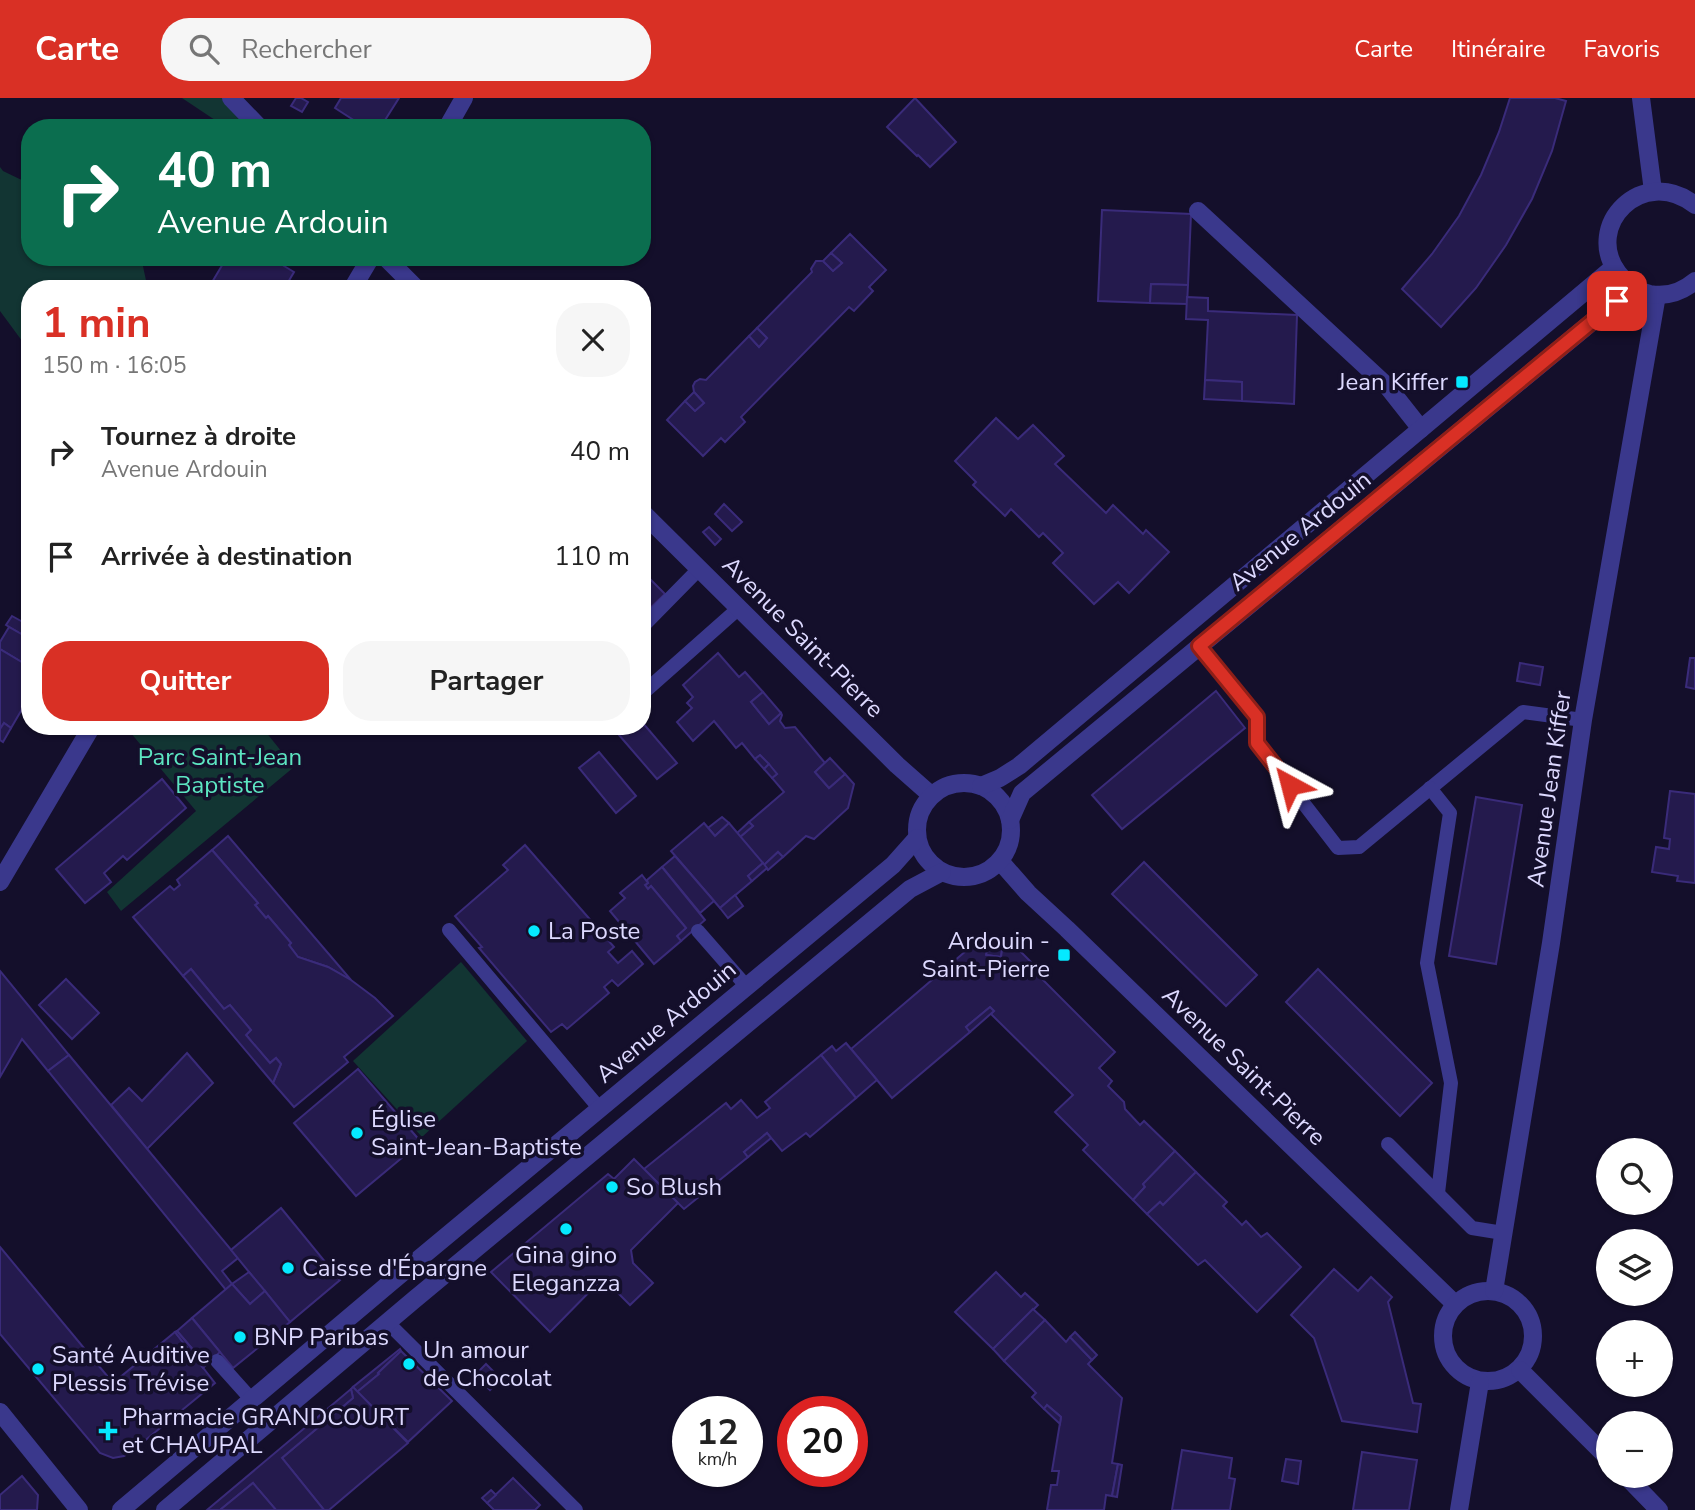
<!DOCTYPE html>
<html lang="fr">
<meta charset="utf-8">
<style>
body{margin:0;font-family:"Nunito Sans",sans-serif;background:#f6f6f6;color:#222;height:100vh;display:flex;flex-direction:column;font-size:26px;white-space:nowrap}
*{box-sizing:border-box;margin:0}
p{font-size:23px;color:#767676}
.icon{flex:none;width:38px;height:38px;fill:none;stroke:currentColor;stroke-width:2;stroke-linecap:round;stroke-linejoin:round}
.map{position:relative;flex:1;overflow:hidden}
.sheet{position:absolute;left:21px;top:182px;width:630px;height:455px;display:flex;flex-direction:column;background:#fff;border-radius:28px;box-shadow:0 2px 5px #0004}
.sheet>*{flex:none}
.guide{position:absolute;left:21px;top:21px;width:630px;height:147px;border-radius:28px;box-shadow:0 2px 5px #0004;background:#0b6e4f;color:#fff;overflow:hidden}
.tools{position:absolute;left:1596px;top:1040px;display:grid;gap:14px}
.tools a{display:grid;place-items:center;width:77px;height:77px;border-radius:50%;background:#fff;box-shadow:0 2px 5px #0004;font-size:35px}
.speed{position:absolute;left:672px;top:1298px;display:flex;gap:14px;font-size:35px;font-weight:700;text-align:center}
.speed>*{display:grid;place-content:center;width:91px;height:91px;border-radius:50%;background:#fff;box-shadow:0 2px 5px #0004;line-height:1}
.speed small{font-size:18px;font-weight:400}
.speed .limit{border:10px solid #d22;background:#fff;color:#111}
.pin{position:absolute;display:grid;place-items:center;width:60px;height:60px;color:#fff;margin:-30px;border-radius:14px;box-shadow:0 4px 10px #0006}
.me{position:absolute;width:77px;margin:-38px;rotate:322deg;stroke-linejoin:round;filter:drop-shadow(0 0 5px #0008)}
.turn{display:flex;align-items:center;gap:24px;height:147px;padding:0 21px;font-size:32px}
.turn .icon{width:91px;height:91px;stroke-width:2.5}
.turn b{display:block;font-size:49px;line-height:60px}
.round{display:grid;place-items:center;flex:none;width:74px;height:74px;border-radius:28px;background:#f6f6f6}
.headline{display:flex;align-items:center;justify-content:space-between;height:119px;padding:0 21px}
h1{font-size:42px;font-weight:700;line-height:52px;color:#d93025}
.primary-button{display:flex;gap:14px;margin-top:auto;padding:14px 21px}
.primary-button a{flex:1;height:80px;border-radius:28px;background:#d93025;color:#fff;font-size:28px;font-weight:700;line-height:80px;text-align:center}
.primary-button a+a{background:#f6f6f6;color:#222}
ul{padding:0;list-style:none}
li{display:flex;align-items:center;gap:21px;height:105px;padding:0 21px}
li div{flex:1}
li b{display:block;font-size:26px}
li em{font-style:normal}
header{display:flex;align-items:center;gap:42px;box-sizing:border-box;height:98px;padding:0 35px;background:#d93025;color:#fff}
header strong{font-size:33px}
nav{display:flex;gap:38px;margin-inline-start:auto;font-size:24px}
.search{width:490px;height:63px;background:#f6f6f6;display:flex;align-items:center;gap:18px;box-sizing:border-box;padding:0 24px;border-radius:28px;color:#767676;font-size:26px}
.map>svg:first-child{display:block}
.green{fill:#123533}
.building{fill:#241a4d;stroke:#3a2b7a;stroke-width:2}
.lines{fill:none;stroke-linecap:round;stroke-linejoin:round}
.service{stroke:#3a388c;stroke-width:14}
.minor{stroke:#3a388c;stroke-width:18}
.tertiary{stroke:#3a388c;stroke-width:18}
.route-casing{stroke:#8d1f18;stroke-width:18}
.route{stroke:#d93025;stroke-width:12}
.poi-dot{fill:#05e9ff;stroke:#140f2b;stroke-width:2.5}
.labels{text-anchor:middle;stroke-width:7;stroke-linejoin:round;paint-order:stroke}
.poi-label{font-size:24px;fill:#ddd9ff;stroke:#140f2b;text-anchor:start}
.street-label{font-size:24px;fill:#ddd9ff;stroke:#140f2b}
.park-label{font-size:24px;fill:#5de6c2;stroke:#140f2b}
</style>
<header>
<strong>Carte</strong>
<div class="search"><svg class="icon" aria-label="search" viewBox="0 0 24 24"><circle cx="10" cy="10" r="6"/><path d="M15 15l6 6"/></svg>Rechercher</div>
<nav><a>Carte</a><a>Itinéraire</a><a>Favoris</a></nav>
</header>
<div class="map">
<svg width="1695" height="1412" viewBox="0 0 1695 1412">
<rect width="100%" height="100%" fill="#140f2b"/>
<g class="green">
<path d="M182 0H227L246 19 239 30H227Z"/>
<path d="M0 69 3 73 30 86V159H141L147 187 145 191H30V252L28 251 0 213Z"/>
<path d="M125 628H261L294 669 121 813 107 794 196 713Z"/>
<path d="M461 864 527 943 422 1039 353 963Z"/>
</g>
<g class="building">
<path d="M296 0H301L308 4 302 14 291 8Z"/>
<path d="M341 0H399L380 30H366L335 10Z"/>
<path d="M915 0 956 44 930 69 918 57 917 58 887 29Z"/>
<path d="M1510 0H1555L1566 3 1552 53 1532 101 1506 147 1476 190 1441 229 1402 191 1432 156 1459 118 1481 77 1499 34Z"/>
<path d="M1102 112 1191 116 1188 187 1151 186 1150 205 1098 203Z"/>
<path d="M850 136 886 172 869 189 873 193 854 213 849 209 741 319 745 324 725 344 721 340 703 358 667 322 685 303 695 313 704 305 694 294 693 288 695 284 700 281 706 282 749 238 759 249 767 240 757 230 812 174 811 171 816 163H823L833 173 842 165 831 155Z"/>
<path d="M831 155 842 165 833 173 823 163Z"/>
<path d="M227 159H269L294 174 284 191H208Z"/>
<path d="M1151 186 1188 187 1187 206 1150 205Z"/>
<path d="M1187 199 1208 200V213L1297 217 1294 306 1242 303V284L1205 282 1208 222 1186 221Z"/>
<path d="M757 230 767 240 759 249 749 238Z"/>
<path d="M1205 282 1242 284V303L1204 301Z"/>
<path d="M694 294 704 305 695 313 685 303Z"/>
<path d="M996 320 1018 341 1033 327 1064 358 1055 366 1106 415 1113 407 1143 436 1146 432 1169 454 1129 495 1118 484 1094 506 1053 465 1063 455 1043 435 1039 439 1011 411 1005 418 973 387 976 384 955 363Z"/>
<path d="M724 406 742 424 732 433 715 416Z"/>
<path d="M709 429 721 441 715 447 703 434Z"/>
<path d="M642 473 665 496 642 518Z"/>
<path d="M12 518 30 528V541L6 527Z"/>
<path d="M9 529 30 541V569L0 551V544Z"/>
<path d="M0 551 30 569V602L28 601 11 630 4 625 0 631Z"/>
<path d="M718 555 739 579 745 574 763 594 751 604 769 626 781 615 782 617 780 623 785 630 795 629 825 665 815 674 829 690 845 676 854 686 848 710 814 741 806 738 783 759 778 754 764 767 740 739 753 728 749 724 784 694 772 680 777 676 760 657 755 661 742 645 736 650 714 623 693 643 677 624 692 610 687 605 693 599 683 587Z"/>
<path d="M1690 560H1695V591L1686 589Z"/>
<path d="M1520 565 1543 569 1540 587 1517 583Z"/>
<path d="M1216 593 1245 630 1122 731 1092 697Z"/>
<path d="M763 594 781 615 769 626 751 604Z"/>
<path d="M642 624 677 665 657 681 619 637 629 628H642Z"/>
<path d="M4 625 11 630 3 644 0 642V631Z"/>
<path d="M599 654 636 698 616 715 579 670Z"/>
<path d="M760 657 769 666 764 671 755 661Z"/>
<path d="M830 660 845 676 829 690 815 674Z"/>
<path d="M769 666 777 676 772 680 764 671Z"/>
<path d="M162 681 186 710 127 762 123 758 104 775 111 784 85 805 56 771Z"/>
<path d="M1670 693 1695 696V785L1677 783 1678 778 1652 774 1656 749 1669 751 1670 741 1664 740Z"/>
<path d="M1476 699 1522 707 1496 866 1449 858Z"/>
<path d="M722 719 729 725 715 738 708 730Z"/>
<path d="M749 724 753 728 740 739 737 735Z"/>
<path d="M704 725 715 738 729 725 763 765 748 778 752 783 720 810 671 753Z"/>
<path d="M228 738 351 882 328 869 298 859 289 847 291 845 268 818 266 820 255 807 258 805 212 752Z"/>
<path d="M525 747 614 849 608 854 618 865 632 853 643 866 618 888 612 882 604 889 609 895 567 931 562 926 551 934 479 850 482 849 455 818 508 772 503 767Z"/>
<path d="M212 752 258 805 255 807 266 820 268 818 291 845 289 847 298 859 328 869 351 882 375 900 393 918 344 959 348 964 294 1009 273 985 281 966 276 960 270 965 246 937 251 932 230 907 224 911 191 871 183 878 133 819 170 788 174 792 180 787 177 782Z"/>
<path d="M778 754 783 759 768 772 764 767Z"/>
<path d="M675 758 714 803 700 815 662 769Z"/>
<path d="M1144 764 1257 877 1226 908 1112 796Z"/>
<path d="M763 765 767 770 752 783 748 778Z"/>
<path d="M662 769 705 822 681 843 677 838 686 830 651 788 648 791 645 787 648 785 647 782Z"/>
<path d="M642 777 648 785 645 787 648 791 651 788 686 830 677 838 681 843 654 866 610 813 625 800 620 795Z"/>
<path d="M735 797 743 808 728 820 720 810Z"/>
<path d="M980 841 1012 845 1002 852 1001 859 986 857 987 850Z"/>
<path d="M980 841 987 850 986 857 1001 859 1002 852 1012 845 1039 872 1036 875 1115 954 1099 970 1112 983 1108 988 1124 1004 1125 1011 1140 1027 1144 1023 1175 1053 1143 1086 1145 1089 1133 1102 1083 1052 1088 1047 1055 1014 1073 997 991 916 994 913 990 909 966 929 970 934 892 1000 851 951Z"/>
<path d="M191 871 224 911 230 907 251 932 246 937 270 965 276 960 281 966 273 985 183 878Z"/>
<path d="M1318 871 1432 985 1400 1018 1286 904Z"/>
<path d="M0 873 69 957 48 973 22 941 0 979Z"/>
<path d="M66 881 99 915 72 941 39 907Z"/>
<path d="M990 909 994 913 970 934 966 929Z"/>
<path d="M846 945 877 982 856 1000 821 957 832 948 836 953Z"/>
<path d="M187 955 213 985 147 1051 111 1007 129 990 142 1003Z"/>
<path d="M69 957 238 1160 222 1173 232 1186 226 1192 48 973Z"/>
<path d="M821 957 856 1000 810 1039 806 1035 782 1053 767 1035 744 1054 748 1059 684 1111 644 1071 726 1005 731 1011 741 1002 757 1020 770 1010 765 1004Z"/>
<path d="M358 971 421 1044 356 1098 294 1025Z"/>
<path d="M767 1035 771 1040 748 1059 744 1054Z"/>
<path d="M1175 1053 1196 1074 1163 1107 1160 1104 1147 1116 1133 1102 1145 1089 1143 1086Z"/>
<path d="M634 1061 678 1105 631 1152 633 1165 653 1185 630 1207 603 1180 550 1234 491 1174 608 1076 614 1081Z"/>
<path d="M1196 1074 1227 1104 1223 1108 1242 1127 1246 1123 1261 1139 1267 1135 1301 1169 1257 1214 1205 1162 1198 1167 1147 1116 1160 1104 1163 1107Z"/>
<path d="M281 1110 340 1182 290 1224 231 1152Z"/>
<path d="M0 1149 113 1285 175 1234 215 1285 131 1354 124 1358 113 1360 100 1355 0 1236Z"/>
<path d="M1334 1171 1358 1193 1371 1179 1392 1199 1388 1204 1413 1305 1421 1306 1417 1334 1342 1323 1314 1240 1291 1217Z"/>
<path d="M249 1174 265 1193 250 1206 232 1186Z"/>
<path d="M996 1174 1021 1199 1025 1195 1038 1207 993 1251 955 1214Z"/>
<path d="M232 1186 250 1206 265 1193 290 1224 233 1270 192 1220Z"/>
<path d="M1033 1211 1045 1222 1004 1263 993 1251Z"/>
<path d="M192 1220 220 1254 206 1267 177 1233Z"/>
<path d="M1045 1222 1066 1244 1070 1239 1092 1262 1088 1266 1122 1300 1112 1365 1118 1366 1112 1398 1106 1397 1104 1412H1047L1051 1387H1057L1059 1373H1052L1061 1319 1047 1307 1044 1311 1032 1299 1036 1295 1004 1263Z"/>
<path d="M177 1233 206 1267 203 1270 175 1234Z"/>
<path d="M1075 1234 1097 1257 1092 1262 1070 1239Z"/>
<path d="M400 1251 401 1253 378 1275 379 1276 357 1294 353 1289Z"/>
<path d="M401 1253 452 1303 408 1344 357 1294 379 1276 378 1275Z"/>
<path d="M486 1266 501 1281 490 1292 475 1277Z"/>
<path d="M353 1289 408 1345 329 1412H324L282 1360 353 1300 351 1291Z"/>
<path d="M351 1291 353 1300 282 1360 324 1412H276L253 1385 220 1412H207Z"/>
<path d="M1047 1307 1061 1319 1060 1326 1044 1311Z"/>
<path d="M1182 1352 1232 1360 1229 1380 1235 1381 1230 1412H1172Z"/>
<path d="M1362 1354 1417 1362 1409 1412H1353Z"/>
<path d="M1286 1361 1301 1363 1298 1386 1282 1383Z"/>
<path d="M1118 1366 1122 1367 1117 1399 1112 1398Z"/>
<path d="M22 1378 38 1397 37 1412H0V1397Z"/>
<path d="M513 1380 540 1407 535 1412H494L487 1405Z"/>
<path d="M253 1385 276 1412H220Z"/>
<path d="M491 1392 496 1397 487 1405 482 1400Z"/>
</g>
<g class="lines">
<g class="service">
<path d="M642 529 699 471"/>
<path d="M1199 548 1257 619V645L1338 750 1359 749 1523 614 1583 622"/>
<path d="M643 595 739 510"/>
<path d="M1430 690 1450 715 1427 865 1451 985 1438 1095"/>
<path d="M449 832 600 1011"/>
<path d="M698 833 747 889"/>
<path d="M1388 1046 1472 1130 1503 1135"/>
<path d="M387 1224 576 1412"/>
<path d="M217 1263 252 1302"/>
</g>
<g class="minor">
<path d="M231 0 260 30"/>
<path d="M1641 0 1653 93"/>
<path d="M447 30 464 0"/>
<path d="M1198 113 1387 288 1421 331"/>
<path d="M385 159 417 191"/>
<path d="M352 191 371 159"/>
<path d="M642 414 897 667 931 697"/>
<path d="M1000 763 1028 795 1067 831 1455 1206"/>
<path d="M0 784 92 628"/>
<circle cx="1488" cy="1238" r="45"/>
<path d="M1494 1193 1551 845 1583 622 1657 197"/>
<path d="M1520 1272 1608 1360"/>
<path d="M0 1314 79 1412"/>
<path d="M1625 1377 1659 1412"/>
<path d="M1459 1412 1480 1284"/>
</g>
<g class="tertiary">
<path d="M1695 107C1642 66 1583 128 1618 175 1626 186 1636 193 1650 196 1667 199 1682 194 1695 183"/>
<circle cx="964" cy="732" r="47"/>
<path d="M981 688 1000 680 1019 668 1614 169"/>
<path d="M1010 722 1022 695 1633 190"/>
<path d="M121 1412 390 1185 893 767 917 740"/>
<path d="M165 1412 415 1201 910 791 942 774"/>
</g>
</g>
<g class="lines">
<defs>
<path id="route" d="M1290 687 1257 645V619L1199 548 1617 203"/>
</defs>
<use href="#route" class="route-casing"/>
<use href="#route" class="route"/>
</g>
<g class="poi-dot">
<rect x="1455" y="277" width="14" height="14" rx="3.5"/>
<circle cx="534" cy="833" r="7"/>
<rect x="1057" y="850" width="14" height="14" rx="3.5"/>
<circle cx="357" cy="1035" r="7"/>
<circle cx="612" cy="1089" r="7"/>
<circle cx="566" cy="1131" r="7"/>
<circle cx="288" cy="1170" r="7"/>
<circle cx="240" cy="1239" r="7"/>
<circle cx="409" cy="1266" r="7"/>
<circle cx="38" cy="1271" r="7"/>
<path d="M104.5 1322.5h7v7h7v7h-7v7h-7v-7h-7v-7h7z"/>
</g>
<g class="labels">
<g class="poi-label">
<text x="1448" y="292" text-anchor="end">Jean Kiffer</text>
<text x="548" y="841">La Poste</text>
<text x="1050" y="851" text-anchor="end">Ardouin -<tspan x="1050" dy="28">Saint-Pierre</tspan></text>
<text x="371" y="1029">Église<tspan x="371" dy="28">Saint-Jean-Baptiste</tspan></text>
<text x="626" y="1097">So Blush</text>
<text x="566" y="1165" text-anchor="middle">Gina gino<tspan x="566" dy="28">Eleganzza</tspan></text>
<text x="302" y="1178">Caisse d'Épargne</text>
<text x="254" y="1247">BNP Paribas</text>
<text x="423" y="1260">Un amour<tspan x="423" dy="28">de Chocolat</tspan></text>
<text x="52" y="1265">Santé Auditive<tspan x="52" dy="28">Plessis Trévise</tspan></text>
<text x="122" y="1327">Pharmacie GRANDCOURT<tspan x="122" dy="28">et CHAUPAL</tspan></text>
</g>
<g class="street-label">
<text transform="translate(1300 433) rotate(-39)" y="8">Avenue Ardouin</text>
<text transform="translate(803 539) rotate(45)" y="8">Avenue Saint-Pierre</text>
<text transform="translate(1549 691) rotate(-82)" y="8">Avenue Jean Kiffer</text>
<text transform="translate(666 924) rotate(-40)" y="8">Avenue Ardouin</text>
<text transform="translate(1244 968) rotate(44)" y="8">Avenue Saint-Pierre</text>
</g>
<g class="park-label">
<text x="220" y="667">Parc Saint-Jean<tspan x="220" dy="28">Baptiste</tspan></text>
</g>
</g>
</svg>
<div class="tools">
<a><svg class="icon" aria-label="search" viewBox="0 0 24 24"><circle cx="10" cy="10" r="6"/><path d="M15 15l6 6"/></svg></a>
<a><svg class="icon" aria-label="layers" viewBox="0 0 24 24"><path d="M12 4l9 5-9 5-9-5zM3 14l9 5 9-5"/></svg></a>
<a>+</a>
<a>−</a>
</div>
<div class="speed"><div>12<small>km/h</small></div><div class="limit">20</div></div>
<div class="pin" style="left:1617px;top:203px;background:#d93025"><svg class="icon" aria-label="arrive" viewBox="0 0 24 24"><path d="M6 21V4h12l-3 4 3 4H6"/></svg></div>
<svg class="me" style="left:1290px;top:687px" viewBox="-20 -20 40 40"><path d="M0-17L14 15 0 8-14 15z" fill="#d93025" stroke="#fff" stroke-width="4"/></svg>
<div class="guide">
<div class="turn"><svg class="icon" aria-label="right" viewBox="0 0 24 24"><path d="M7 20v-9h11M14 6l5 5-5 5"/></svg><div><b>40 m</b>Avenue Ardouin</div></div>
</div>
<section class="sheet">
<div class="headline"><div><h1>1 min</h1><p>150 m · 16:05</p></div><a class="round"><svg class="icon" aria-label="close" viewBox="0 0 24 24"><path d="M6 6l12 12M18 6L6 18"/></svg></a></div>
<ul>
<li><svg class="icon" aria-label="right" viewBox="0 0 24 24"><path d="M7 20v-9h11M14 6l5 5-5 5"/></svg><div><b>Tournez à droite</b><p>Avenue Ardouin</p></div><em>40 m</em></li>
<li><svg class="icon" aria-label="arrive" viewBox="0 0 24 24"><path d="M6 21V4h12l-3 4 3 4H6"/></svg><div><b>Arrivée à destination</b></div><em>110 m</em></li>
</ul>
<div class="primary-button"><a>Quitter</a><a>Partager</a></div>
</section>
</div>
